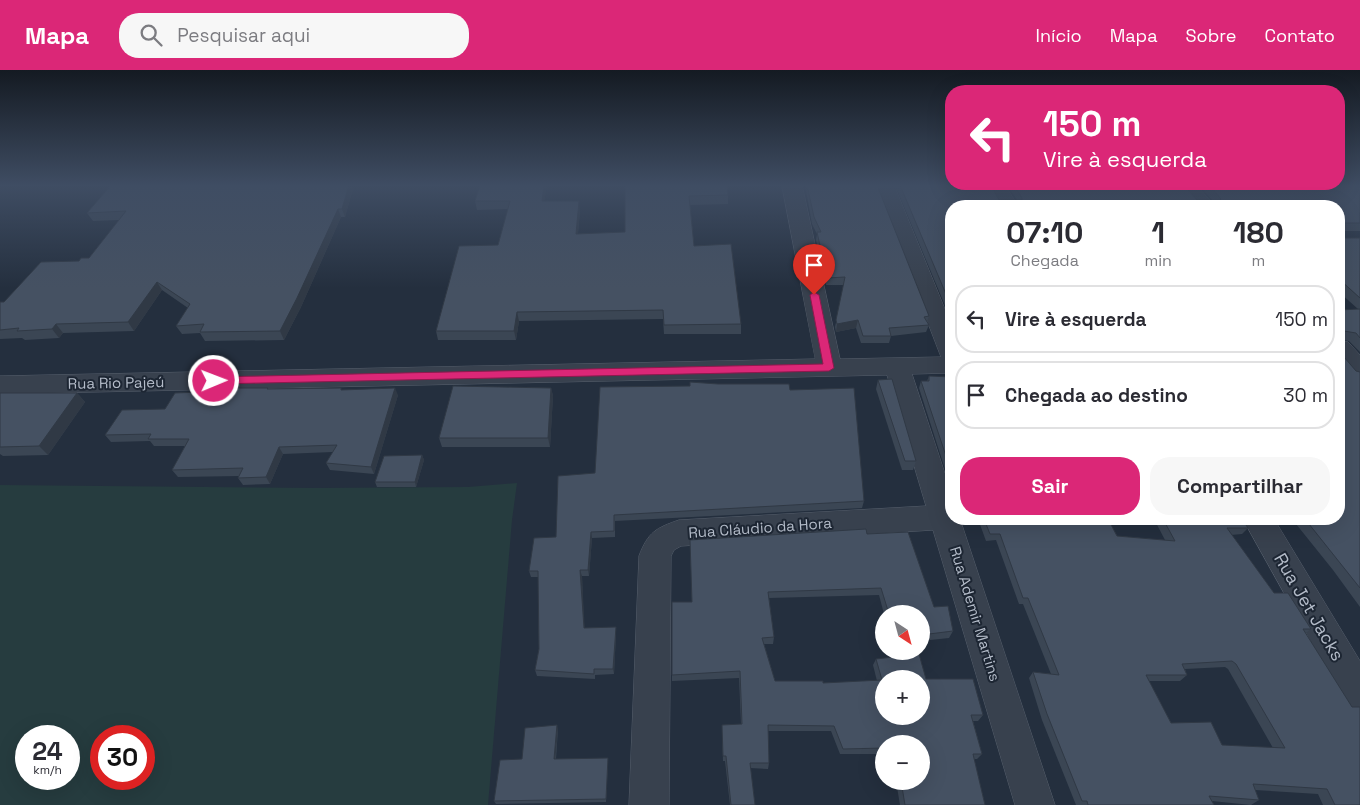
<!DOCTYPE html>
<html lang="pt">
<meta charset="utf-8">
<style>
body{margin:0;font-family:"Space Grotesk",sans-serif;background:#f7f7f7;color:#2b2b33;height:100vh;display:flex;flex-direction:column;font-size:19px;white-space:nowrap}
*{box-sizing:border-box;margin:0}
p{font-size:16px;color:#7c7c81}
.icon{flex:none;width:28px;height:28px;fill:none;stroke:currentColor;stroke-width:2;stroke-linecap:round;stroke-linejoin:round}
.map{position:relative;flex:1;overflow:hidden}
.side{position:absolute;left:945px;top:130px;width:400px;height:325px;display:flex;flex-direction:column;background:#fff;border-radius:20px;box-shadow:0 5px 20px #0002}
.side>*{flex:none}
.hud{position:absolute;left:945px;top:15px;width:400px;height:105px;border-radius:20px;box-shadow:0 5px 20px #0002;background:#db2777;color:#fff;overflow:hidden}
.needle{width:32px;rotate:144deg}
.controls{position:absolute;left:875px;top:535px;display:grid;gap:10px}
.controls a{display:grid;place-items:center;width:55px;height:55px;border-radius:50%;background:#fff;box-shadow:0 5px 20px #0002;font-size:25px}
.speed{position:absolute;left:15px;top:655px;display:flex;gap:10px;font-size:25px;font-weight:700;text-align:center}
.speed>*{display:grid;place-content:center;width:65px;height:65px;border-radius:50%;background:#fff;box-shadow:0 5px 20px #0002;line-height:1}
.speed small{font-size:12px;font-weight:400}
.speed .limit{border:8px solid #d22;background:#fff;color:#111}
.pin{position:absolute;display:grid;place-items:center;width:42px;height:42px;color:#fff;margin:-51px -21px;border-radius:50% 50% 50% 0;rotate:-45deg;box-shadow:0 0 5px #0007}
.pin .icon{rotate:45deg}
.me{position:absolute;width:55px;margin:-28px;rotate:89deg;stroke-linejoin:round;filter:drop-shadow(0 0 4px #0008)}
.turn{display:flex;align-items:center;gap:18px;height:105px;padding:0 15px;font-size:22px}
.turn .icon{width:65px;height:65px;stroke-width:2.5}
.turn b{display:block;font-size:35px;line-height:42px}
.eta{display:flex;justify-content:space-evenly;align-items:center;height:85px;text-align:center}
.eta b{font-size:30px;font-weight:700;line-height:35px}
.primary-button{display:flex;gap:10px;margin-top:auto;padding:10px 15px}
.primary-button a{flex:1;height:58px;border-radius:20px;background:#db2777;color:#fff;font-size:20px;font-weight:700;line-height:58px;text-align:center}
.primary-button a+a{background:#f7f7f7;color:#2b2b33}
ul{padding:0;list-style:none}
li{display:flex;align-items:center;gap:15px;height:68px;margin:0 10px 8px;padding:0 5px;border:2px solid #e1e1e2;border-radius:20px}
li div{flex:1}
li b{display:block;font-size:19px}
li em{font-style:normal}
header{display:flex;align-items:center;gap:30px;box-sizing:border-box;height:70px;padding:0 25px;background:#db2777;color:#fff}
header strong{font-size:24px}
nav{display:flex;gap:28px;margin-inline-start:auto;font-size:18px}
.search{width:350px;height:45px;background:#f7f7f7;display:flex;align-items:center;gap:12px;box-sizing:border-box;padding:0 18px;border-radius:20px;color:#7c7c81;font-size:19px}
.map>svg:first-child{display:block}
.green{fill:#263c3f;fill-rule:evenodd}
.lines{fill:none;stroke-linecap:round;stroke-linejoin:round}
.street-casing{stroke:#565f6c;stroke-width:1}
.street{fill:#38414e;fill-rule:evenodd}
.wall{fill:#3b4654;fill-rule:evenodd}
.shaded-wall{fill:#303945}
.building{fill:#455162;stroke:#303945;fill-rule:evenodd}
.route{fill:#db2777;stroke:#8e194d}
.labels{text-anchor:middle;stroke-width:4;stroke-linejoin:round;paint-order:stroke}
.street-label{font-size:15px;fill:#b4bcc9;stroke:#1d2633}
.near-street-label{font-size:18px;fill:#b4bcc9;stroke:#1d2633}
</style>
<header>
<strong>Mapa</strong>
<div class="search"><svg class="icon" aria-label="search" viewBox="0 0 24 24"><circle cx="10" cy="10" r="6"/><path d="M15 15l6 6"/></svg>Pesquisar aqui</div>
<nav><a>Início</a><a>Mapa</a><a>Sobre</a><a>Contato</a></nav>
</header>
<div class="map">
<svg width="1360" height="735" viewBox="0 0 1360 735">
<rect width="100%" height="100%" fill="#242f3e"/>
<path class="green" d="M517 413 512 450 488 735H0V415L317 418 468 417ZM26 666H69V709H26ZM101 666H144V709H101Z"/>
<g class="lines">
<defs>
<g id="street">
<path d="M782 115H802L840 289 941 287 875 115H894L951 254V303L912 304 951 422V449H960L1055 735H1015L933 460 681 476 674 480 671 486 669 735H629L639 486C648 462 656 458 679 450L926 436 887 305 0 324V306L815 289Z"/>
<path d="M986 115H1005L1018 136H998Z"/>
<path d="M1176 115H1196L1215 136H1194Z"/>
<path d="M1339 270 1348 272 1360 285V310L1351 307 1339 293Z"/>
<path d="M1243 449H1274L1360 591V641L1347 636Z"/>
</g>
</defs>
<use href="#street" class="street-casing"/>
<use href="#street" class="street"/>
</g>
<g class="wall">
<path d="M111 115H354L345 147H341L301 237 284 270 205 271 200 263 182 264 176 256 188 238 162 220 134 261 63 263 59 268 25 270 22 268 0 269V232H4L79 191 89 188 119 150 93 151 87 143Z"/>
<path d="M480 115H547L544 131 580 140 578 164 625 162V115L728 125V134L690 135 694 176 741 254V264H664L663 249 519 251 516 270H438L436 261 498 175 508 139 477 140 475 131Z"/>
<path d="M805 115H877L929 246 927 252 929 255 926 262 891 266 889 273H861L856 258 836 262 835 257 844 215H826L816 170 817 164 812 154Z"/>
<path d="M895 115H991L999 130H1017L1007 115H1184L1197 130H1212L1199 115H1360V161H1343V168H1360V282L1349 271 1344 270V287L1356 301 1360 302V537L1333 500 1292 449H1339V240L1358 239 1339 222V136H951V250Z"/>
<path d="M929 306 951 307V398L945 399 919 318 921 311H927Z"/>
<path d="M878 310 916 391 913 400H902L876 319Z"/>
<path d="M690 316 790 320 864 431 862 438 615 451V467L592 468 589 506H582L584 558 616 563 614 604 595 605V609L537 606 535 600 539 579 538 507H531L529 501 556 467 595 403Z"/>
<path d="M268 318 269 319 342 320 398 325 374 404 330 400 326 393 333 382 283 384 270 414 243 415 238 408 240 406 178 407 172 400 185 376H154L150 371 111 372 105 365 165 339Z"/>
<path d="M551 318 553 326 550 377H442L439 368Z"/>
<path d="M0 323H77L85 332 48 385 3 386 0 384Z"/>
<path d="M422 385 424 390 416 417H377L375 412Z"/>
<path d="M978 449H1108L1117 466 1165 470 1154 449H1242L1248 458 1242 464 1231 465 1274 523 1311 559 1306 563 1360 735H1323L1318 724 1255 720 1259 730 1251 735 1212 731 1214 735H1076L1042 650 1029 608 1033 602 1051 604 1023 534H1019L996 470 986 471ZM1225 597 1228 599 1273 678 1222 675 1171 653 1149 611H1180L1187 605 1185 599Z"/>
<path d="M867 464 934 537 953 561 949 568 921 571V544H884L879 525 769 528 774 567 773 574H764L775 611 823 613 877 611 873 595 876 589 926 609 983 645 978 651H973L982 684 977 689H974L985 735H900L896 711H921V674H884V684H840L831 661H768L769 693 768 699 750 698 755 735H730L725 691H723L722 661V655L741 654 739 608 672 611V532H692L690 470Z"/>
<path d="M558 659 556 689 608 692 606 732 496 734 494 731 522 689Z"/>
</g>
<g class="shaded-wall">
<path d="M349 115H354L345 147 342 139Z"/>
<path d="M544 115H547L543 140 542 131Z"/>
<path d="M579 131 580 140 577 173 576 164Z"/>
<path d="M338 139 341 147 301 237 284 270 280 261Z"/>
<path d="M157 212 162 220 134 261 128 252Z"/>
<path d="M517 242 519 251 516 270 514 261Z"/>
<path d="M858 250 856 258 836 262 837 254Z"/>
<path d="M56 254 63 263 59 268 52 259Z"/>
<path d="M395 318 398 325 374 404 371 397Z"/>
<path d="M551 318 553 326 550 377 548 368Z"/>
<path d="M77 323 85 332 48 385 39 376Z"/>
<path d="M279 377 283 384 270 414 266 407Z"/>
<path d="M422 385 424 390 416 417 415 412Z"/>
<path d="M591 462 592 468 589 506 588 500Z"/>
<path d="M580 500 582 506 585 564 584 558Z"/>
<path d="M616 557V563L614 604 613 599Z"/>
<path d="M557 655 558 659 555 692 554 689Z"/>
</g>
<g class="building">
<path d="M111 115H349L342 139H338L297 228 280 261 200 262 204 254 176 256 190 234 157 212 128 252 56 254 52 259 17 261 19 258 0 260V232H4L41 192 79 191 81 188H89L126 141 87 143Z"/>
<path d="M480 115H544L542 131H579L576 164 625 162V115H727L728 125 689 126 694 176 731 174 741 254 664 255 663 240 517 242 514 261H436L459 176 498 175 510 131H475Z"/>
<path d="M807 115H877L929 246 924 247 929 255 889 258 891 266H863L858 250 837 254 836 250 845 207 827 208 817 162H821L814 147Z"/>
<path d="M900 115H991L999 130H1022V128L1014 115H1184L1197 130 1219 131 1221 129 1209 115H1360V153H1343V168H1360V228L1339 209V136H951V236Z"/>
<path d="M1360 239V268L1356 263 1344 261V287L1356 301 1360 302V518L1305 449H1339V240Z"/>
<path d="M929 306 951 307V391L948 392 921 311H929Z"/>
<path d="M892 309 916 391H905L878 310Z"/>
<path d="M690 312 718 314H789L790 320 854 318 864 431 614 445V461L591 462 588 500H580L584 558 616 557 613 599H594V604L535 600 539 579 538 501H529L534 468 556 467 558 406 595 403 600 317 690 316Z"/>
<path d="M453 316 551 318 548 368H439Z"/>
<path d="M229 318H268L267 319 341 318V320L395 318 371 397 326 393 337 375 279 377 266 407 238 408 243 398 172 400 189 369H148L151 364 105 365 122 340 165 339 175 323 227 321Z"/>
<path d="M0 323H77L39 376 0 377Z"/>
<path d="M422 385 415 412H375L384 386Z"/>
<path d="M984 449H1108L1117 466 1175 471 1163 449H1242L1248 458H1227L1274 523H1288L1311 559H1303L1352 637H1360V735H1335L1327 719 1253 714 1259 730 1209 726 1214 735H1088L1087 731H1082L1047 644 1033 602 1059 605 1028 528H1023L1000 464H990ZM1232 591 1236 594 1285 678 1222 675 1211 652 1171 653 1146 605H1187L1182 594Z"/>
<path d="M866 459 867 464 908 462 934 537 948 536 953 561 921 565V544H889L881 518 768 522 774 567 762 568 775 611H823V613L882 610 876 589 919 584 926 609H973L983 645H971L982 684H973L985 735H905L901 711H921V674H884V678L843 679 834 656 768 655 769 693H750L755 735H731L726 686H723L722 655 742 654 740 601 672 605V532H692L690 470ZM884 609H921V646H884Z"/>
<path d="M557 655 554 689 608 688 606 729 494 731 500 690 522 689 525 658Z"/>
</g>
<linearGradient id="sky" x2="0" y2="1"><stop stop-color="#141a22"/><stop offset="0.53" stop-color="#3f4d63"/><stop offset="1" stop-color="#3f4d63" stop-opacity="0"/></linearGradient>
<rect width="1360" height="218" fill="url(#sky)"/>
<path class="route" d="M814 222 819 225 834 298 829 301 214 314 208 311 214 307 823 294 810 225Z"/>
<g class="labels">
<g class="street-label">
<text transform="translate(116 313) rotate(-1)" y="5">Rua Rio Pajeú</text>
<text transform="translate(760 458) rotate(-4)" y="5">Rua Cláudio da Hora</text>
<text transform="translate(975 544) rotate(73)" y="5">Rua Ademir Martins</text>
</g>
<g class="near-street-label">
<text transform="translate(1309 537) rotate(60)" y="6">Rua Jet Jacks</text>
</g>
</g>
</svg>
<div class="controls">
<a><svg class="needle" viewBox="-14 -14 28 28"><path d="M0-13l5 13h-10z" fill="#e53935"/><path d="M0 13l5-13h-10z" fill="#7c7c81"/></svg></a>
<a>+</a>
<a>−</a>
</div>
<div class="speed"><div>24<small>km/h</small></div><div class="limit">30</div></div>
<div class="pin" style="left:814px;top:225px;background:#d93025"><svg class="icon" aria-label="arrive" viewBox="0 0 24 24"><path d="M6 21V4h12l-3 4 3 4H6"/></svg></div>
<svg class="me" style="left:214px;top:311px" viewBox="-20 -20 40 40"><circle r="17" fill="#db2777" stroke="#fff" stroke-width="3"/><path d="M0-11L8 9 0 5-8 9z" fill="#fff"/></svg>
<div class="hud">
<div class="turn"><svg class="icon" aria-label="left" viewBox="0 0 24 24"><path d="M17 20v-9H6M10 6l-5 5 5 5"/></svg><div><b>150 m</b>Vire à esquerda</div></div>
</div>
<section class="side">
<div class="eta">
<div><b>07:10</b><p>Chegada</p></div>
<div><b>1</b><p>min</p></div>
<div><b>180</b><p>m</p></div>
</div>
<ul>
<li><svg class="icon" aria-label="left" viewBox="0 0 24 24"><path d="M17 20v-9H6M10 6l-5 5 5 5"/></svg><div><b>Vire à esquerda</b></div><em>150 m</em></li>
<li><svg class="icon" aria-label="arrive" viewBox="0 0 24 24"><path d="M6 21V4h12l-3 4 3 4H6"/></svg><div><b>Chegada ao destino</b></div><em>30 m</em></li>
</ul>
<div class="primary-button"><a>Sair</a><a>Compartilhar</a></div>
</section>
</div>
